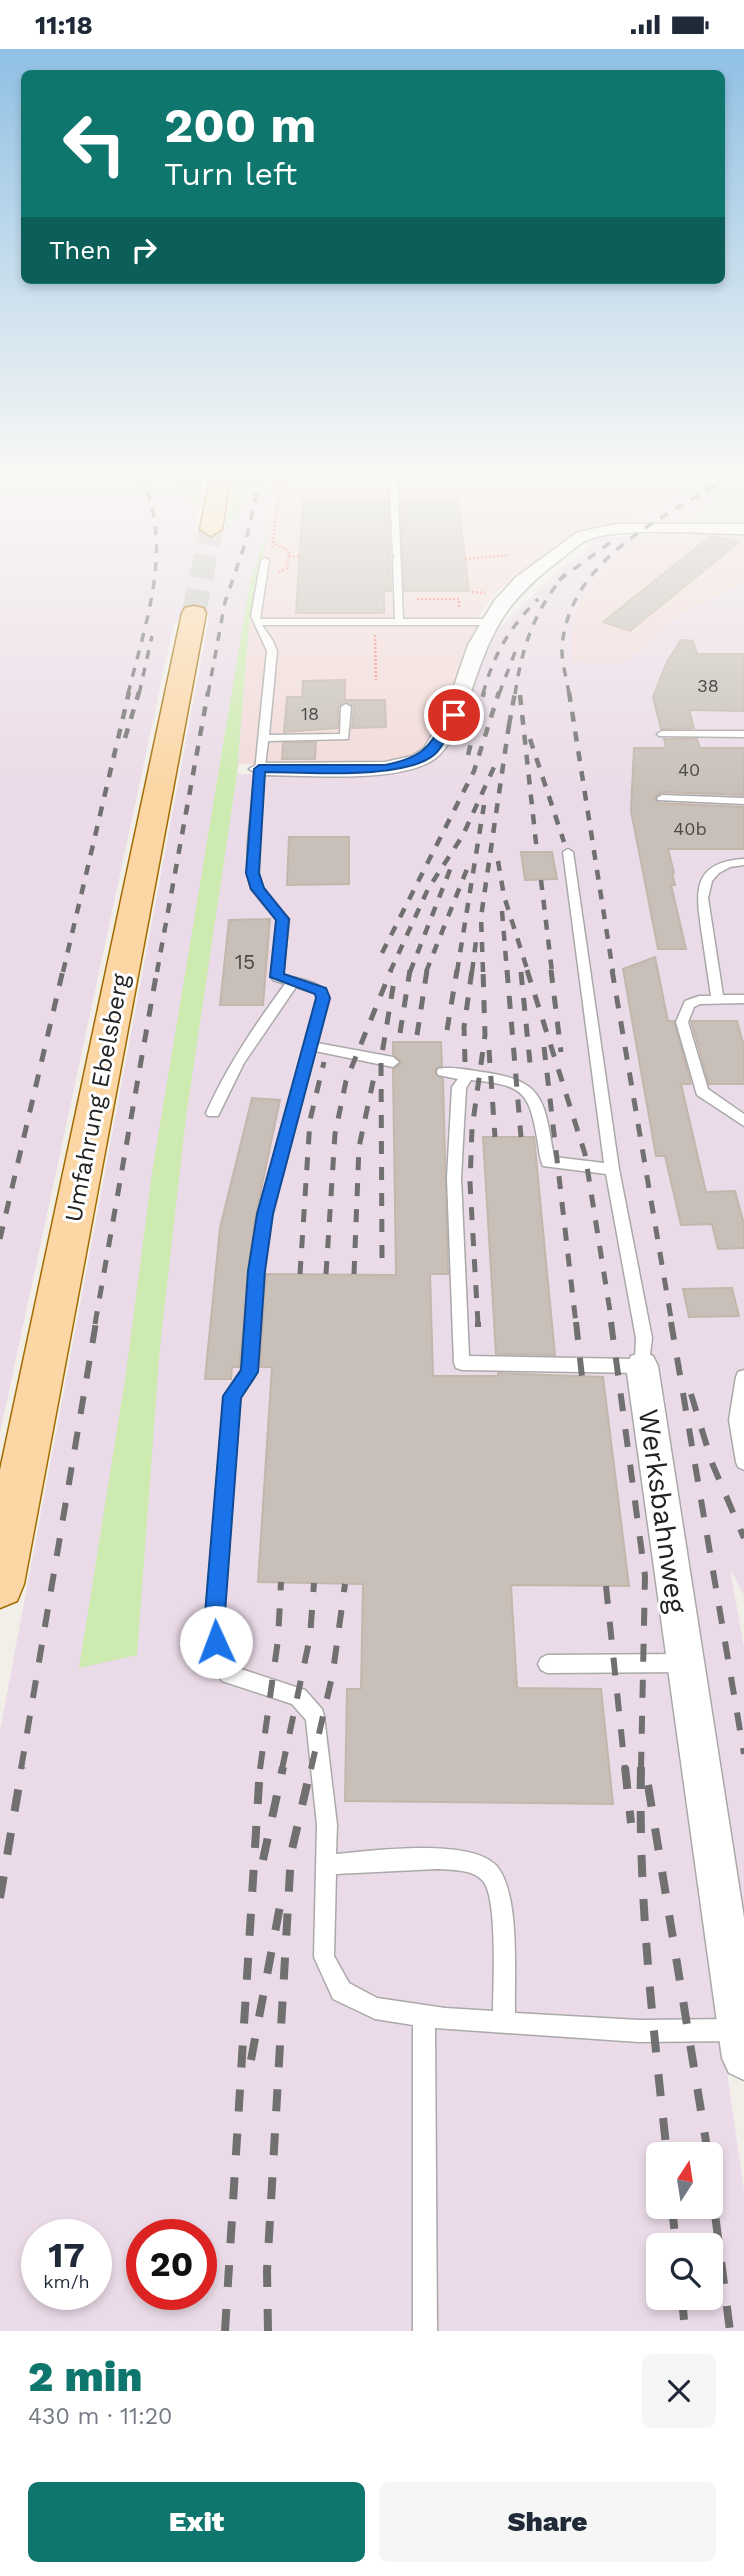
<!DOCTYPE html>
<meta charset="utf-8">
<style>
body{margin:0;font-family:"Work Sans",sans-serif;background:#f6f6f7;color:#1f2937;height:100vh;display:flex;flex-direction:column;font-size:26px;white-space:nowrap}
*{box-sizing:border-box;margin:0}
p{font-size:23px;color:#747a83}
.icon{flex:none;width:38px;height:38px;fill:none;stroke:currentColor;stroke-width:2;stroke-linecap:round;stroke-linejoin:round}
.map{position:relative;height:2282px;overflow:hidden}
.details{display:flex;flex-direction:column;background:#fff;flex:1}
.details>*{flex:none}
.hud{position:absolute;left:21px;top:21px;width:704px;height:214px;border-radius:10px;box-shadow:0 4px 10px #0003;background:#0f766e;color:#fff;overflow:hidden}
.needle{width:46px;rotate:12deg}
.buttons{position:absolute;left:646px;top:2093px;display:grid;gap:14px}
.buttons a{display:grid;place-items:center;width:77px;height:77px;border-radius:10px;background:#fff;box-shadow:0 4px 10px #0003;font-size:35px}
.speed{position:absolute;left:21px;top:2170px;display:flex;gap:14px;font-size:35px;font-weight:700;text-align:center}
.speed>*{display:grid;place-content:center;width:91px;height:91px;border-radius:50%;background:#fff;box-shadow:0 4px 10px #0003;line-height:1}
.speed small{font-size:18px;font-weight:400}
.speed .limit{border:10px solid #d22;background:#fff;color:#111}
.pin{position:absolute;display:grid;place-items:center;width:60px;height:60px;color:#fff;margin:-30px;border:4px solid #fff;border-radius:50%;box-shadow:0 2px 7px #0007}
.me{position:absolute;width:77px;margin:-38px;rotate:358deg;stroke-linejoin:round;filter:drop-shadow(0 0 5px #0008)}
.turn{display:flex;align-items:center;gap:24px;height:147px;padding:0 28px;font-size:32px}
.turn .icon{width:91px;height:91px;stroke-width:2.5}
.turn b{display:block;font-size:49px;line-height:60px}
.then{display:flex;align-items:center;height:66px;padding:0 28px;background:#0003;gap:14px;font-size:26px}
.round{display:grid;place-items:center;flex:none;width:74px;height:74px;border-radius:10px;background:#f6f6f7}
.overview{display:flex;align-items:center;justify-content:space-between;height:119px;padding:0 28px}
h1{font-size:42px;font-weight:800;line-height:52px;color:#0f766e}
.cta{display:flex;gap:14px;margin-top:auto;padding:14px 28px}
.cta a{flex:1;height:80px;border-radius:10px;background:#0f766e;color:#fff;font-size:28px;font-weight:800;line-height:80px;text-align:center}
.cta a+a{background:#f6f6f7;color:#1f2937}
.status{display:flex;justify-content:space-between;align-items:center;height:49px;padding:0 35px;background:#fff;direction:ltr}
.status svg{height:19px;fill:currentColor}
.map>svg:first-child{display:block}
.commercial{fill:#f2dad9}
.industrial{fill:#ebdbe8;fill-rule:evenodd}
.grass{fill:#cdebb0}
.parking{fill:#e2e2e2}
.building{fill:#c7bfb8;stroke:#c4b6ab;stroke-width:2}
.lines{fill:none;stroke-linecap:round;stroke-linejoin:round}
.primary-tunnel{stroke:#c8c6c1;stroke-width:24;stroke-dasharray:24 11;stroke-linecap:butt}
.lane-casing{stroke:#a9a9a9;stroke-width:3}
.street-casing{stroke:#a9a9a9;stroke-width:3}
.primary-casing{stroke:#a06b00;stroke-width:3}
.path{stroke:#fa8072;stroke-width:2.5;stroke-dasharray:2 2;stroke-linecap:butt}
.lane{fill:#fff;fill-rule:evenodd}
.street{fill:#fff;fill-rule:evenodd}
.primary{fill:#fcd6a4;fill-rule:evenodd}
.rail-far4{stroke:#707070;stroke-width:3.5;stroke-dasharray:9 9;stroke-linecap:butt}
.rail-far3{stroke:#707070;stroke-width:4.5;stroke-dasharray:10 10;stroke-linecap:butt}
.rail-far2{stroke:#707070;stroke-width:5;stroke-dasharray:13 13;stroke-linecap:butt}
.rail-far1{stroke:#707070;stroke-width:6;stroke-dasharray:18 18;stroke-linecap:butt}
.rail{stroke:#707070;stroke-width:8;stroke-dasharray:22 22;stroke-linecap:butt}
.route{fill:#1a73e8;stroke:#114b97;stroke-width:2}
.labels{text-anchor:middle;stroke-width:6;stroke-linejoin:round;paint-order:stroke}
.far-number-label{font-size:18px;fill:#4b4948}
.number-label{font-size:21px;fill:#4b4948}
.street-label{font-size:24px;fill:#222;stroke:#fff}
.near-street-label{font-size:28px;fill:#222;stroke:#fff}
</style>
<div class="status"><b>11:18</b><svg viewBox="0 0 49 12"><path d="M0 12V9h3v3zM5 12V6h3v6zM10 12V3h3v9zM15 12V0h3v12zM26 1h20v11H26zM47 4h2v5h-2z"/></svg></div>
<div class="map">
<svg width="744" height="2282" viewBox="0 0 744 2282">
<rect width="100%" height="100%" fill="#f2efe9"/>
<g class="commercial">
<path d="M278 424H710L624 477 589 480 566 488 497 542 478 567V579L441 674 424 700 415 706 386 714 238 715 249 574Z"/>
<path d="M644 486H744V532L685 563 623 615 572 613V578L583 547 615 510Z"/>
</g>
<g class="industrial">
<path d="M0 424H169L199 459 196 473 199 480H225L244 454 256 424H278L249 574 238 725 395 724 438 707 450 694 461 669 493 579 500 578 558 522 594 495 587 492 592 489 644 486 615 510 583 547 572 578V613L623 615 685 563 744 532V1546L730 1520 744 1598V1901L630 1344 744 2141V2282H0V1682L210 564H182L173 579 0 1384ZM658 2105H710V2158H658ZM37 2186H96V2245H37ZM142 2186H201V2245H142ZM658 2196H710V2249H658Z"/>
<path d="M710 424 723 428 744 424V434L674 477H624Z"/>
</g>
<g class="grass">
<path d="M169 424H203L199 459Z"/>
<path d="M236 424H256L244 454 225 480Z"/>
<path d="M268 481 249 574 237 725 186 1068 160 1298 137 1606 79 1619 126 1324 152 1124 250 533Z"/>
</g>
<path class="parking" d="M744 434V477H674Z"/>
<g class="building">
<path d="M458 450 469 542H404L401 451Z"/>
<path d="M303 451H388L391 542H384V564H296Z"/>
<path d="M711 487 739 493 630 582 603 573Z"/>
<path d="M681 591 693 592 697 605H744V662L689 661 694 679 661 680 653 648 667 613Z"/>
<path d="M345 631V651H385L386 678 352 679 354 658 345 653 338 658V679L284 683 287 648H302L303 632Z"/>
<path d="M664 690H697L700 699H744V746L662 743 654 748 658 754 744 758V800H668L674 824H672L675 836H671L686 900H658L631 762 634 699H666Z"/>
<path d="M316 693 315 710H282L283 694Z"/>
<path d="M289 788H349V835L287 836Z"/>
<path d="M521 803H552L557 830 525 831Z"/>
<path d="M270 870 263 956H220L229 871Z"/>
<path d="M655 908 668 972H674L691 1035H681L706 1143 735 1142 744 1175V1199L718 1200 712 1175 681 1176 665 1107H656L623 920Z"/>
<path d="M691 972H737L744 997V1035H709Z"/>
<path d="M393 993H441L442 1017 436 1019 435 1024 443 1030 448 1225H430L433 1327H498V1324L603 1328 629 1537 511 1536 517 1639 601 1640 613 1755 345 1752 347 1640H361L363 1535 258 1533 272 1318H260L266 1225 396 1226 393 1020 402 1013 393 1005Z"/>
<path d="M252 1049 280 1051 254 1174 239 1318H232L231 1330H205L220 1179Z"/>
<path d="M483 1088H534L555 1306 496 1305Z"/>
<path d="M732 1239 739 1267 689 1268 683 1240Z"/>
</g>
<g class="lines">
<path class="primary-tunnel" d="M194 564 211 480"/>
<defs>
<g id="lane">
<path d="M389 424H397L403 570H488L492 573 488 576H262L273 592 277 602 269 686 340 685 341 658 346 655 351 658 348 690 268 692C265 722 249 818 264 840 270 851 281 860 289 870L283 926C299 930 324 932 329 949L317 994 393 1008 399 1013 393 1018 315 1002 272 1165 264 1222 257 1323 240 1349 223 1577 228 1606 235 1618 305 1641 322 1660 324 1667 337 1776 336 1805C371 1802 477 1787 499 1820 520 1851 514 1926 515 1964L639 1971 736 1970 744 1974V1989L736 1992 639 1993 435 1979 437 2282H413V1976L375 1970 333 1950 314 1908 317 1776 306 1671 292 1655 222 1632 210 1609 205 1577 224 1347 241 1321 250 1222 258 1165 317 949 316 944 296 938 244 1014 218 1067H208L206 1064C227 1017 255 976 285 935L273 931 271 928 277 871 251 840 247 824 248 792 267 602 251 567 261 511 265 509 269 511 260 570H395L393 510 395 508 393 506ZM437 1820C451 1821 473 1820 483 1832 498 1849 493 1938 493 1962L445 1959 377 1949 349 1934 334 1907 336 1825Z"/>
<path d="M662 682H744V688L659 687 657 685Z"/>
<path d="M662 746 744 749V755L658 751 657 749Z"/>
<path d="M568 800 573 803 619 1120 652 1289 648 1322 642 1324 462 1321 456 1319 454 1314 447 1129 452 1038 458 1030 438 1026 437 1023 438 1020C451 1017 469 1021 482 1023 546 1031 544 1053 554 1108L604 1114 563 803ZM471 1031C520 1036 529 1040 537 1089 539 1099 539 1108 543 1117L606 1125 636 1289 635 1310 469 1307 461 1129 466 1039Z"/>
<path d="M744 810V816L730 818 719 824 712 832 708 849 723 946H744V954L700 955 694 958 688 973 708 1040 744 1065V1077L697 1046 676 973 685 952 699 947H711C708 926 705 906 702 886 696 845 690 813 744 810Z"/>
<path d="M744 1321V1421L738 1418 736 1413 729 1371 736 1328 738 1323Z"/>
<path d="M684 1605 690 1608 693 1614 690 1620 684 1623 547 1624 541 1621 538 1615 541 1609 547 1606Z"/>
</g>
<g id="street">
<path d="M616 475H744V485C707 485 622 478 590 490 580 493 569 505 560 511 503 554 491 582 469 649 462 671 449 704 428 714 388 734 305 726 259 726L249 720 259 714 385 713 412 707 424 699 444 666 468 596 494 552 516 528 578 483Z"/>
<path d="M642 1303 653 1307 658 1317 744 1869V2031L729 2024 722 2009 626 1317 631 1307Z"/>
</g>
<g id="primary">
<path d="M211 424H231L222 480 211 487 200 480Z"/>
<path d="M194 557 203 559 206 564 24 1535 17 1552 0 1559V1421L182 564 185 559Z"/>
</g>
</defs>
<use href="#lane" class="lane-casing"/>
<use href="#street" class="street-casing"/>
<use href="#primary" class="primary-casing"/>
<g class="path">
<path d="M682 427 692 424"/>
<path d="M272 493 289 502 287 519 277 524"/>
<path d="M272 498 282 424"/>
<path d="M289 507 300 508"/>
<path d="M465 510 508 506"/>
<path d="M472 543 485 544"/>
<path d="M417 550H459V560"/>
<path d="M375 586 376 631"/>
</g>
<use href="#lane" class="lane"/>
<use href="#street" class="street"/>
<use href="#primary" class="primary"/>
<g class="rail-far4">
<path d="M711 439 735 424"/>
<path d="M559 531 615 490"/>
<path d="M128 645C146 571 175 497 140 424"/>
<path d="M139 645 152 587"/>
<path d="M208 645 225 553 246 492 261 424"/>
<path d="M483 645C493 606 510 578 538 550"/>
<path d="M499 645 517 598"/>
<path d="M515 645C522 598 534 562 565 525"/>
<path d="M569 645C567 630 561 612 562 597 570 513 654 473 718 435"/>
</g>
<g class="rail-far3">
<path d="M569 643 613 923"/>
<path d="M520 646 537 803"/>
<path d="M509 676 515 643"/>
<path d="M125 689 139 643"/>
<path d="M530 690 564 793"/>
<path d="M468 706 484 643"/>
<path d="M498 812 504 847 528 923"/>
<path d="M541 831 552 923"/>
<path d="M502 862 507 923"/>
<path d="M382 904 474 722 499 643"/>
<path d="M63 923 129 643"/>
<path d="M157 923 208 643"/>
<path d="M390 923 428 840 463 786 495 716"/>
<path d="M410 923 453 813"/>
<path d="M426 923 467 820"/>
<path d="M457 923 484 756"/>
<path d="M472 923 476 892"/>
<path d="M483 923 481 868 510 669"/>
</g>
<g class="rail-far2">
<path d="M507 921 521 1088"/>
<path d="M527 921 585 1105 612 1275"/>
<path d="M551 921 561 1003"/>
<path d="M612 921 672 1275"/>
<path d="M521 923 530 1014"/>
<path d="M447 981 457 921"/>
<path d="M400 984 410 921"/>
<path d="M417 986 427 921"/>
<path d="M544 998 576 1275"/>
<path d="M489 1001 495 1088"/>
<path d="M465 1013 464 978 472 921"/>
<path d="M0 1190 63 921"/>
<path d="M382 1209 381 1011 395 926"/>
<path d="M300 1225 310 1071 324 1013"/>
<path d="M326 1225 335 1085 346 1032 391 921"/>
<path d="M354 1225 359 1098 374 1028"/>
<path d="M95 1275 157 921"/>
<path d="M478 1275 470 1134 472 1080 485 986 483 921"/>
</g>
<g class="rail-far1">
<path d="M478 1273V1278"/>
<path d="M576 1273 582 1328"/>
<path d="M611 1273 645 1527 641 1720"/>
<path d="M671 1273 744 1705"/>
<path d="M691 1345 712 1414 744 1489"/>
<path d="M606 1537 625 1720"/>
<path d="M21 1720 96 1273"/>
<path d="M260 1720 278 1591 281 1533"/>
<path d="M282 1720 310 1588 314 1534"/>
<path d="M311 1720 333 1623 345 1535"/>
</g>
<g class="rail">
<path d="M625 1718 631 1774"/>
<path d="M641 1718C638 1848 653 1976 667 2105"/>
<path d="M648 1736 708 2105"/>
<path d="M263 1811 283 1718"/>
<path d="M0 1849 22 1718"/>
<path d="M251 2011 280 1857"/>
<path d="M710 2126 730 2282"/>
<path d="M672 2158 676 2196"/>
<path d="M682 2249 685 2282"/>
<path d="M225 2282 260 1718"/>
<path d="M268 2282 267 2222 291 1805 311 1718"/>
</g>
</g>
<linearGradient id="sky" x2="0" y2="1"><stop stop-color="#8fc0e4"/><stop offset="0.57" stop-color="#f9f8f5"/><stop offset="1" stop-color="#f9f8f5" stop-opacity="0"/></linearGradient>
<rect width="744" height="744" fill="url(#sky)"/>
<path class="route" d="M450 663 459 666C452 677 446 693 437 703 411 732 303 723 265 723L259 824 264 839 289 870 284 925 326 939 330 949 273 1165 265 1222 258 1323 241 1349 224 1577 227 1593 224 1600 216 1603 209 1600 204 1577 223 1347 241 1321 248 1222 257 1165 316 949 315 945 270 928 276 871 251 840 246 824 254 720 259 716H385C427 708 429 696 450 663Z"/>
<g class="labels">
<g class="far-number-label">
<text x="708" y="643">38</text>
<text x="310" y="671">18</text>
<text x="689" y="727">40</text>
<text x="690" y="786">40b</text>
</g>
<g class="number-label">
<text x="245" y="920">15</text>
</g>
<g class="street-label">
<text transform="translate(97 1049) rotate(-79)" y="8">Umfahrung Ebelsberg</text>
</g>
<g class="near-street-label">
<text transform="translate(663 1462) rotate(82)" y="10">Werksbahnweg</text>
</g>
</g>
</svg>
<div class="buttons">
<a><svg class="needle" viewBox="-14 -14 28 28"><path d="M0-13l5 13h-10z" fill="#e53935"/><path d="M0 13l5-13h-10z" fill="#747a83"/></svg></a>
<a><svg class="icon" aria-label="search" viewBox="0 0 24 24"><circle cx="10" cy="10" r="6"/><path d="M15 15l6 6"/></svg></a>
</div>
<div class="speed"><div>17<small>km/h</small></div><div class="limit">20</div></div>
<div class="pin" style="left:454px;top:666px;background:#d93025"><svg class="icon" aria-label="arrive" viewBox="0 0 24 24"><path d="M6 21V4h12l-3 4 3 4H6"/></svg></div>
<svg class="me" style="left:216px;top:1593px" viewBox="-20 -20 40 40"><circle r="19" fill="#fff"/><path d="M0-13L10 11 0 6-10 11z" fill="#1a73e8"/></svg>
<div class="hud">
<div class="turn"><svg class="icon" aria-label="left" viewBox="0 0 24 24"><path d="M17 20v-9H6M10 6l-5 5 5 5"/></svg><div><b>200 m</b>Turn left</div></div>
<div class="then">Then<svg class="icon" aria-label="right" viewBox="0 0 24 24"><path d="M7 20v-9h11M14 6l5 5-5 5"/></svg></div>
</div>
</div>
<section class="details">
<div class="overview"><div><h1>2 min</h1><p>430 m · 11:20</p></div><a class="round"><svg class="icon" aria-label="close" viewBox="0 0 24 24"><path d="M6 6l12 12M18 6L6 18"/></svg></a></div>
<div class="cta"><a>Exit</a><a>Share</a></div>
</section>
